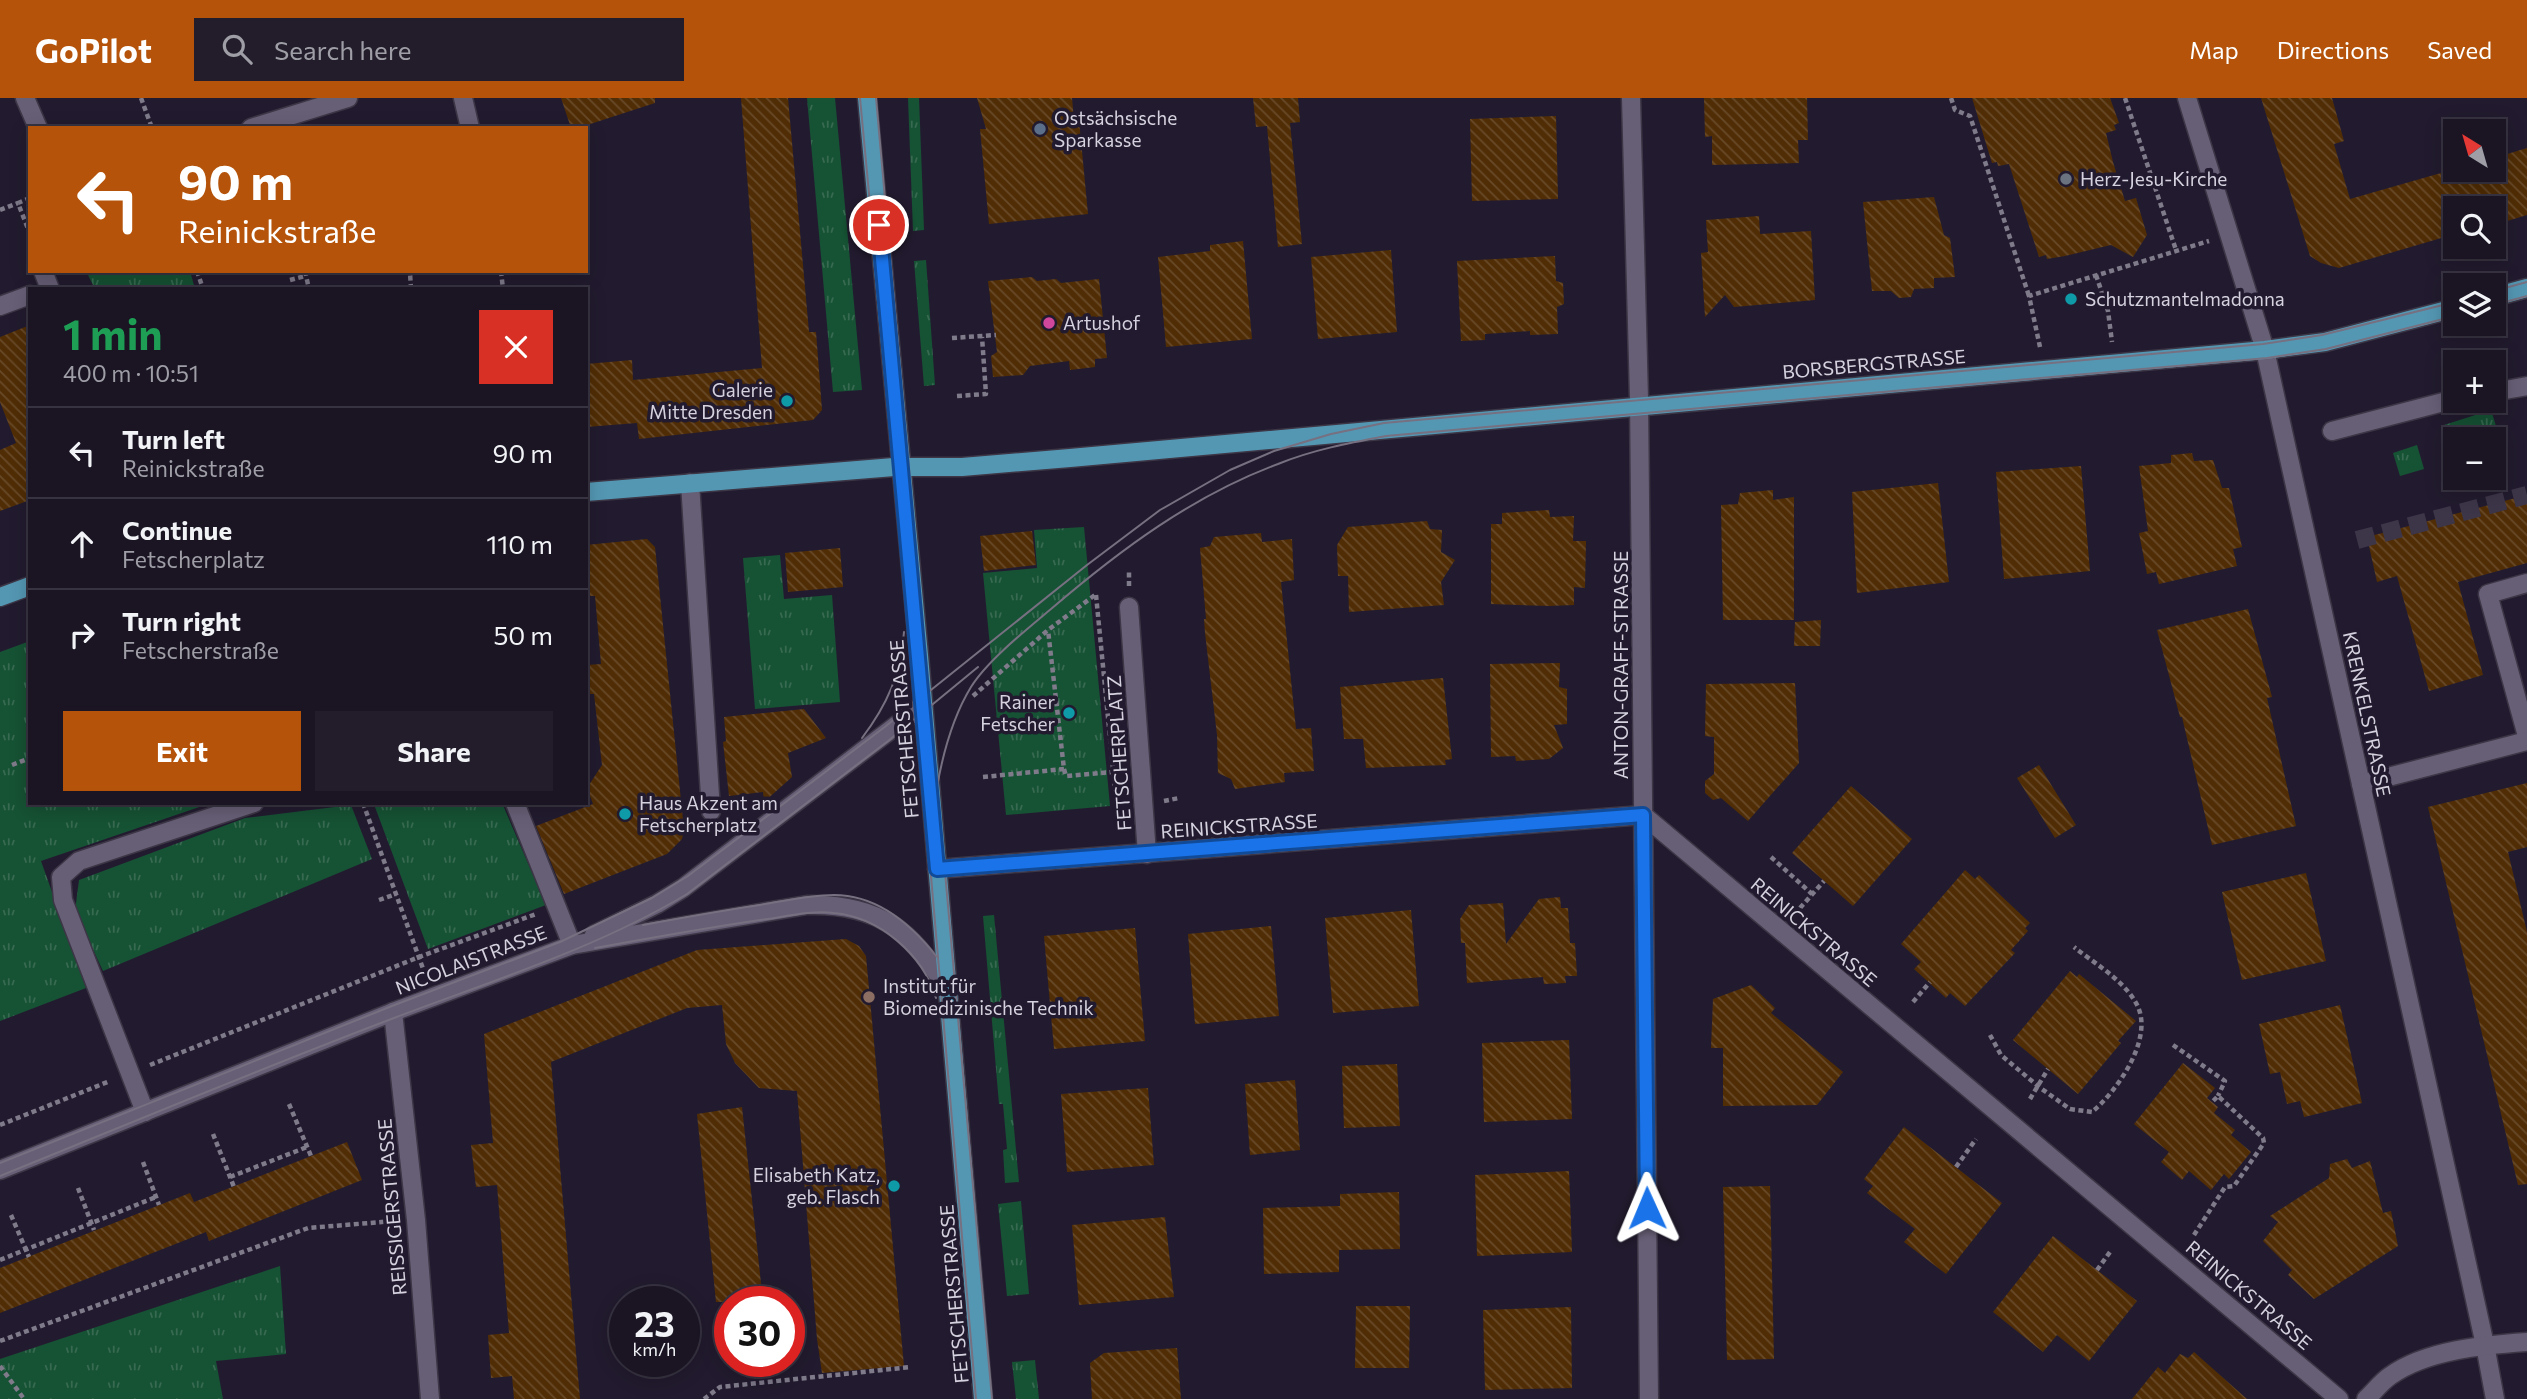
<!DOCTYPE html>
<meta charset="utf-8">
<style>
body{margin:0;font-family:Commissioner,sans-serif;background:#231d2b;color:#f1f3f6;height:100vh;display:flex;flex-direction:column;font-size:26px;white-space:nowrap}
*{box-sizing:border-box;margin:0}
p{font-size:23px;color:#9f9ea6}
.icon{flex:none;width:38px;height:38px;fill:none;stroke:currentColor;stroke-width:2;stroke-linecap:round;stroke-linejoin:round}
.map{position:relative;flex:1;overflow:hidden}
.drawer{position:absolute;left:28px;top:189px;width:560px;height:518px;display:flex;flex-direction:column;background:#1a1423;border-radius:0px;box-shadow:0 4px 18px #0003,0 0 0 2px #383341}
.drawer>*{flex:none}
.banner{position:absolute;left:28px;top:28px;width:560px;height:147px;border-radius:0px;box-shadow:0 4px 18px #0003,0 0 0 2px #383341;background:#b45309;color:#fff;overflow:hidden}
.needle{width:46px;rotate:323deg}
.controls{position:absolute;left:2443px;top:21px;display:grid;gap:14px}
.controls a{display:grid;place-items:center;width:63px;height:63px;border-radius:0px;background:#1a1423;box-shadow:0 4px 18px #0003,0 0 0 2px #383341;font-size:35px}
.speed{position:absolute;left:609px;top:1188px;display:flex;gap:14px;font-size:35px;font-weight:700;text-align:center}
.speed>*{display:grid;place-content:center;width:91px;height:91px;border-radius:50%;background:#1a1423;box-shadow:0 4px 18px #0003,0 0 0 2px #383341;line-height:1}
.speed small{font-size:18px;font-weight:400}
.speed .limit{border:10px solid #d22;background:#fff;color:#111}
.pin{position:absolute;display:grid;place-items:center;width:60px;height:60px;color:#fff;margin:-30px;border:4px solid #fff;border-radius:50%;box-shadow:0 2px 7px #0007}
.me{position:absolute;width:77px;margin:-38px;rotate:359deg;stroke-linejoin:round;filter:drop-shadow(0 0 5px #0008)}
.turn{display:flex;align-items:center;gap:24px;height:147px;padding:0 35px;font-size:32px}
.turn .icon{width:91px;height:91px;stroke-width:2.5}
.turn b{display:block;font-size:49px;line-height:60px}
.round{display:grid;place-items:center;flex:none;width:74px;height:74px;border-radius:0px;background:#231d2b}
.summary{display:flex;align-items:center;justify-content:space-between;height:119px;padding:0 35px}
h1{font-size:42px;font-weight:700;line-height:52px;color:#1e9e55}
.button{display:flex;gap:14px;margin-top:auto;padding:14px 35px}
.button a{flex:1;height:80px;border-radius:0px;background:#b45309;color:#fff;font-size:28px;font-weight:700;line-height:80px;text-align:center}
.button a+a{background:#231d2b;color:#f1f3f6}
ul{padding:0;list-style:none}
li{display:flex;align-items:center;gap:21px;height:91px;padding:0 35px;border-top:2px solid #383341}
li div{flex:1}
li b{display:block;font-size:26px}
li em{font-style:normal}
header{display:flex;align-items:center;gap:42px;box-sizing:border-box;height:98px;padding:0 35px;background:#b45309;color:#fff}
header strong{font-size:33px}
nav{display:flex;gap:38px;margin-inline-start:auto;font-size:24px}
.search{width:490px;height:63px;background:#231d2b;display:flex;align-items:center;gap:18px;box-sizing:border-box;padding:0 24px;border-radius:0px;color:#9f9ea6;font-size:26px}
.map>svg:first-child{display:block}
.grass{fill:url(#grass-tufts)}
.building{fill:url(#building-back-hatch)}
.lines{fill:none;stroke-linecap:round;stroke-linejoin:round}
.minor-tunnel{stroke:#3d3649;stroke-width:18;stroke-dasharray:18 9;stroke-linecap:butt}
.minor-casing{stroke:#3c3646;stroke-width:21}
.major-casing{stroke:#3c3646;stroke-width:21}
.path{stroke:#807b8b;stroke-width:4.5;stroke-dasharray:5 3.5;stroke-linecap:butt}
.minor{stroke:#675f76;stroke-width:18}
.major{stroke:#5497b3;stroke-width:18}
.tram{stroke:#767081;stroke-width:2}
.route-casing{stroke:#114b97;stroke-width:18}
.route{stroke:#1a73e8;stroke-width:12}
.service-dot{fill:#5c6f8a;stroke:#221b2f;stroke-width:2.5}
.worship-dot{fill:#6b7280;stroke:#221b2f;stroke-width:2.5}
.culture-dot{fill:#0f9aa8;stroke:#221b2f;stroke-width:2.5}
.hotel-dot{fill:#d1479c;stroke:#221b2f;stroke-width:2.5}
.education-dot{fill:#8d6e63;stroke:#221b2f;stroke-width:2.5}
.labels{text-anchor:middle;stroke-width:7;stroke-linejoin:round;paint-order:stroke}
.poi-label{font-size:19px;fill:#d5d1de;stroke:#221b2f;text-anchor:start}
.street-label{font-size:19px;fill:#d5d1de;stroke:#221b2f}
</style>
<header>
<strong>GoPilot</strong>
<div class="search"><svg class="icon" aria-label="search" viewBox="0 0 24 24"><circle cx="10" cy="10" r="6"/><path d="M15 15l6 6"/></svg>Search here</div>
<nav><a>Map</a><a>Directions</a><a>Saved</a></nav>
</header>
<div class="map">
<svg width="2527" height="1301" viewBox="0 0 2527 1301">
<defs>
<pattern id="grass-tufts" width="24" height="20" patternUnits="userSpaceOnUse" patternTransform="scale(1.75)"><rect width="24" height="20" fill="#165234"/><path d="M3 7l-1-3M5 7V3M7 7l1-3M15 17l-1-3M17 17v-4M19 17l1-3" fill="none" stroke="#376a51"/></pattern>
<pattern id="building-back-hatch" width="6" height="6" patternUnits="userSpaceOnUse" patternTransform="scale(1.75)"><rect width="6" height="6" fill="#502d05"/><path d="M-1 5l2 2M0 0l6 6M5-1l2 2" fill="none" stroke="#684a29"/></pattern>
</defs>
<rect width="100%" height="100%" fill="#221b2f"/>
<g class="grass">
<path d="M807 0H835L862 292 833 294Z"/>
<path d="M908 0H919L924 132 913 133Z"/>
<path d="M926 162 935 287 924 288 914 163Z"/>
<path d="M86 173H190L195 191H95Z"/>
<path d="M2491 312 2507 363 2494 367V341H2455V373L2441 328Z"/>
<path d="M2417 347 2424 371 2400 378 2393 355Z"/>
<path d="M1084 429 1110 708 1006 717 983 475 1037 470 1034 432Z"/>
<path d="M780 457 784 501 832 497 840 604 755 611 743 460Z"/>
<path d="M30 543V705H211L41 763 86 890 0 923V554Z"/>
<path d="M443 705H502L546 807 428 851 375 709Z"/>
<path d="M351 707 372 761 103 873 75 813 79 782 245 720Z"/>
<path d="M994 817 1019 1084 1005 1085 1003 1052 1007 1051 1003 1006H999L983 818Z"/>
<path d="M1021 1103 1029 1196 1007 1198 998 1106Z"/>
<path d="M280 1168 286 1256 216 1263 223 1301H0V1261Z"/>
<path d="M1035 1262 1039 1301H1016L1012 1264Z"/>
</g>
<g class="building">
<path d="M561 0H655V5L578 30H571Z"/>
<path d="M741 0H788L809 234H816L822 312 813 322 639 341 637 325 586 329V266L632 262 633 282 762 270Z"/>
<path d="M977 0H1072L1074 22H1079L1088 116 989 126 980 31H986Z"/>
<path d="M1253 0H1298L1300 24 1290 25 1302 146 1278 149 1267 28 1256 29Z"/>
<path d="M1704 0H1807L1808 42H1798L1799 65 1712 67V38L1705 39Z"/>
<path d="M1972 0H2110L2119 25 2114 27 2116 32 2106 35 2113 64 2125 103 2136 100 2147 137 2133 159 2111 147 2065 158 2047 161 2046 157 2039 159 2009 66 1998 68 1997 64 1992 65Z"/>
<path d="M2261 0H2332L2344 43 2334 46 2350 101 2455 71 2494 72V60L2527 50V117L2494 127V110H2455V136L2339 170 2321 165 2310 158Z"/>
<path d="M1556 18 1558 101 1472 103 1470 21Z"/>
<path d="M1934 99 1944 137 1950 140 1955 179 1934 180V190L1914 191 1911 199 1899 200 1891 193H1872L1863 104Z"/>
<path d="M1759 118 1760 136 1811 133 1815 202 1734 209 1725 197 1705 219 1701 155 1708 154 1706 122Z"/>
<path d="M1243 143 1252 241 1166 249 1158 159 1210 153V147Z"/>
<path d="M1391 152 1397 234 1318 241 1311 159Z"/>
<path d="M1555 158 1556 183 1563 185 1564 206 1557 209 1558 236 1530 237V233L1485 236V242L1461 243 1457 163Z"/>
<path d="M1032 179 1037 183 1056 181 1061 185 1099 181 1107 260 1095 261V269L1070 272 1069 263 1030 268 1023 277 993 279 991 258 997 254 988 183Z"/>
<path d="M30 227V402L0 413V352L16 345 0 304V239Z"/>
<path d="M2192 355 2194 363 2213 362 2222 390H2229L2242 449 2233 451 2237 468 2159 486 2156 474 2147 476 2139 435 2148 433 2139 368 2171 365V357Z"/>
<path d="M2081 368 2090 473 2004 481 1996 374Z"/>
<path d="M1938 385 1949 484 1857 495 1852 394Z"/>
<path d="M1773 392V402L1794 399V522H1723L1721 407 1738 406 1740 395Z"/>
<path d="M2527 397V465L2458 484 2483 577 2429 593 2397 478 2377 484 2367 439Z"/>
<path d="M1549 412 1550 419 1574 418 1573 443H1586L1585 490 1574 489V507L1549 508 1491 506V426H1502V415Z"/>
<path d="M1427 423 1430 431 1442 432 1441 454 1455 462 1441 484 1444 507 1349 514 1348 478H1338L1337 447 1348 429Z"/>
<path d="M1032 433 1036 467 984 473 980 438Z"/>
<path d="M1261 435 1262 444 1292 441 1294 482 1281 484 1296 631 1311 630 1314 673 1284 675 1285 684 1235 691 1231 681 1218 675 1217 637 1205 535 1204 521H1206L1200 450 1210 448 1214 439Z"/>
<path d="M647 441 655 449 684 732 682 741 667 756 564 796 536 728 593 706 587 690 602 667 594 596H586V567L601 566 595 498H586V447Z"/>
<path d="M840 450 843 489 788 494 785 455Z"/>
<path d="M2248 511 2272 599 2267 600 2296 728 2212 747 2182 619H2180L2157 532Z"/>
<path d="M1821 522 1820 548H1794L1795 524Z"/>
<path d="M1560 565 1559 589 1567 591V626L1554 627 1563 650 1549 661 1516 663 1515 658 1491 659 1490 566Z"/>
<path d="M1443 580 1452 661 1445 662 1446 667 1366 670 1363 641H1344L1340 589Z"/>
<path d="M1795 585 1799 665 1748 723 1721 700 1713 702 1705 695V683L1714 676V639L1705 638 1706 586Z"/>
<path d="M804 611 826 640 788 655 792 679 764 704 763 694 729 698 723 644 726 643 724 619Z"/>
<path d="M2039 667 2076 727 2055 740 2017 680Z"/>
<path d="M2527 685V749L2508 754 2527 834V1086L2518 1087 2428 709Z"/>
<path d="M1851 688 1912 741 1853 808 1792 755Z"/>
<path d="M1965 772 1975 781 1979 777 2030 825 2025 830 2028 833 2011 852 2015 855 1965 908 1950 895 1946 900 1914 871 1921 864 1901 846Z"/>
<path d="M2306 775 2326 863 2242 882 2222 794Z"/>
<path d="M1560 799 1561 810H1568L1570 845H1575L1577 878H1565L1566 885 1544 886 1543 879 1467 885 1465 845H1461L1460 821 1469 807 1503 805 1506 846 1539 801Z"/>
<path d="M1411 812 1419 908 1333 915 1325 820Z"/>
<path d="M1271 828 1279 918 1195 926 1188 836Z"/>
<path d="M1135 830 1145 943 1054 951 1044 838Z"/>
<path d="M846 841 859 848 866 858 904 1268 822 1275 817 1241 797 993 759 990 735 965 726 946 722 907 687 910 551 964 580 1301H514L512 1278 491 1280 488 1237 509 1235 497 1087 476 1089 471 1047 493 1045 484 936 697 852Z"/>
<path d="M2070 873 2077 879 2079 876 2136 923 2118 943 2121 945 2078 996 2013 942Z"/>
<path d="M1751 887 1775 910 1771 915 1843 974 1817 1007 1723 1008V950H1711L1713 901Z"/>
<path d="M2340 907 2362 1005 2304 1019 2300 1003 2287 1006 2280 974 2270 976 2259 926Z"/>
<path d="M1569 942 1572 1021 1484 1024 1482 945Z"/>
<path d="M2183 965 2215 990 2207 1000 2218 1009 2214 1015 2235 1032 2231 1037 2251 1054 2229 1081 2224 1076 2211 1092 2189 1073 2182 1082 2161 1064 2169 1054 2134 1026Z"/>
<path d="M1397 966 1400 1028 1344 1030 1342 968Z"/>
<path d="M1295 982 1300 1052 1250 1057 1245 986Z"/>
<path d="M1148 990 1154 1067 1067 1074 1061 996Z"/>
<path d="M742 1009 763 1204H716L697 1016Z"/>
<path d="M1904 1029 2002 1105 1946 1176 1904 1144 1915 1131 1867 1095 1873 1088 1864 1081Z"/>
<path d="M347 1044 362 1082 209 1143 206 1134 0 1215V1170L190 1095 194 1104Z"/>
<path d="M2347 1061 2352 1070 2370 1063 2383 1115 2391 1113 2398 1148 2314 1201 2288 1177 2292 1172 2263 1143 2278 1124 2270 1118 2329 1080 2330 1066Z"/>
<path d="M1569 1073 1572 1154 1477 1158 1475 1077Z"/>
<path d="M1770 1088 1774 1261 1727 1262 1723 1089Z"/>
<path d="M1399 1094 1400 1151 1339 1152V1174L1264 1176 1263 1110 1340 1108V1096Z"/>
<path d="M1165 1119 1174 1199 1079 1207 1072 1127Z"/>
<path d="M2053 1138 2137 1203 2089 1263 2057 1237 2043 1254 1993 1214Z"/>
<path d="M1356 1208H1410L1409 1270H1355Z"/>
<path d="M1571 1209 1572 1290 1485 1292 1483 1212Z"/>
<path d="M1177 1250 1181 1301H1092L1090 1265 1104 1255Z"/>
<path d="M2194 1254 2247 1301H2132L2158 1269 2165 1275 2180 1256 2188 1260Z"/>
</g>
<g class="lines">
<path class="minor-tunnel" d="M2357 442 2527 397"/>
<defs>
<g id="minor">
<path d="M25 0 38 30"/>
<path d="M463 0 470 30"/>
<path d="M1631 0 1639 301 1649 1301"/>
<path d="M2187 0 2265 252 2485 1247 2495 1301"/>
<path d="M251 30 348 0"/>
<path d="M43 173 50 191"/>
<path d="M0 208 30 197"/>
<path d="M2494 294 2527 288"/>
<path d="M2332 333 2455 301"/>
<path d="M690 385 711 713"/>
<path d="M2527 485 2488 496 2527 638"/>
<path d="M1129 509 1147 756"/>
<path d="M2361 686 2527 643"/>
<path d="M515 705 572 847"/>
<path d="M937 771 1643 717 2339 1301"/>
<path d="M594 837 657 806 683 790 923 607"/>
<path d="M393 914 416 1122 430 1301"/>
<path d="M145 1014 63 802 61 779 79 763 254 705"/>
<path d="M0 1072 393 914 572 847 807 807C878 805 913 832 948 893"/>
<path d="M2366 1301C2374 1294 2381 1284 2390 1278 2426 1252 2484 1247 2527 1244"/>
</g>
<g id="major">
<path d="M867 0 919 557 983 1301"/>
<path d="M2494 199 2527 190"/>
<path d="M586 394 894 369H962L1070 360 2265 252 2325 244 2455 210"/>
<path d="M0 499 30 488"/>
</g>
</defs>
<use href="#minor" class="minor-casing"/>
<use href="#major" class="major-casing"/>
<g class="path">
<path d="M141 0 152 30"/>
<path d="M1951 0 1955 12 1970 18 2029 198"/>
<path d="M2125 0 2176 152"/>
<path d="M30 100 18 105 30 136"/>
<path d="M0 112 18 105"/>
<path d="M197 173 203 191"/>
<path d="M305 173 309 191"/>
<path d="M501 173 503 191"/>
<path d="M2096 177 2108 213 2112 244"/>
<path d="M290 182 305 178"/>
<path d="M411 191 410 175 434 173"/>
<path d="M952 240 996 237"/>
<path d="M2040 249 2029 198 2209 143"/>
<path d="M957 298 986 296 982 239"/>
<path d="M1129 488V471"/>
<path d="M1096 497 1117 711H1121"/>
<path d="M973 598 1048 532 1095 497"/>
<path d="M12 667 30 660"/>
<path d="M1064 671 1066 678 1113 674"/>
<path d="M983 679 1064 671 1048 532"/>
<path d="M1164 703 1179 700"/>
<path d="M363 705 426 879"/>
<path d="M1771 759 1812 796"/>
<path d="M379 802 396 796"/>
<path d="M1800 810 1824 783"/>
<path d="M1913 904 1930 884"/>
<path d="M1990 937 2001 957 2039 989 2070 1011 2092 1014C2116 994 2153 943 2138 909 2126 883 2095 866 2074 849"/>
<path d="M2173 947 2225 983 2218 998"/>
<path d="M150 967 419 859 536 816"/>
<path d="M2030 1001 2048 971"/>
<path d="M289 1006 311 1058"/>
<path d="M0 1027 110 983"/>
<path d="M213 1036 234 1089"/>
<path d="M143 1064 159 1107"/>
<path d="M1956 1069 1976 1041"/>
<path d="M230 1079 307 1049"/>
<path d="M78 1090 94 1132"/>
<path d="M11 1117 29 1159"/>
<path d="M2194 1137 2225 1089 2234 1088 2264 1045 2263 1040 2218 998 2212 1004"/>
<path d="M0 1162 156 1099"/>
<path d="M2097 1172 2110 1154"/>
<path d="M0 1243 308 1130 394 1123"/>
<path d="M0 1268 24 1301"/>
<path d="M704 1301 720 1289 911 1269"/>
</g>
<use href="#minor" class="minor"/>
<use href="#major" class="major"/>
<g class="tram">
<path d="M860 0 907 499 976 1301"/>
<path d="M876 0 992 1301"/>
<path d="M2494 193 2527 184"/>
<path d="M2494 207 2527 198"/>
<path d="M862 640C887 607 901 576 904 534"/>
<path d="M937 689C943 655 952 620 971 589 987 563 1026 532 1051 511 1120 452 1192 398 1278 366 1312 352 1349 345 1386 338L2267 260 2326 251 2455 218"/>
<path d="M643 827C681 820 720 813 760 807 784 803 810 797 834 797 877 797 912 827 937 859"/>
<path d="M595 850C650 840 705 830 760 822 784 819 810 812 834 815 880 819 923 857 936 900"/>
<path d="M0 1065 392 908 560 844 652 800 688 778 886 628 1087 467 1160 412 1230 372 1274 353 1331 336 1384 325 2263 246 2322 237 2455 204"/>
<path d="M0 1078C131 1025 262 970 394 920 494 882 595 851 687 796L888 643 978 569"/>
</g>
</g>
<g class="lines">
<defs>
<path id="route" d="M879 127 937 771 1643 717 1647 1110"/>
</defs>
<use href="#route" class="route-casing"/>
<use href="#route" class="route"/>
</g>
<circle class="service-dot" cx="1040" cy="31" r="7"/>
<circle class="worship-dot" cx="2066" cy="81" r="7"/>
<g class="culture-dot">
<circle cx="2071" cy="201" r="7"/>
<circle cx="787" cy="303" r="7"/>
<circle cx="1069" cy="615" r="7"/>
<circle cx="625" cy="716" r="7"/>
<circle cx="894" cy="1088" r="7"/>
</g>
<circle class="hotel-dot" cx="1049" cy="225" r="7"/>
<circle class="education-dot" cx="869" cy="899" r="7"/>
<g class="labels">
<g class="poi-label">
<text x="1054" y="27">Ostsächsische<tspan x="1054" dy="22">Sparkasse</tspan></text>
<text x="2080" y="88">Herz-Jesu-Kirche</text>
<text x="2085" y="208">Schutzmantelmadonna</text>
<text x="1063" y="232">Artushof</text>
<text x="773" y="299" text-anchor="end">Galerie<tspan x="773" dy="22">Mitte Dresden</tspan></text>
<text x="1055" y="611" text-anchor="end">Rainer<tspan x="1055" dy="22">Fetscher</tspan></text>
<text x="639" y="712">Haus Akzent am<tspan x="639" dy="22">Fetscherplatz</tspan></text>
<text x="883" y="895">Institut für<tspan x="883" dy="22">Biomedizinische Technik</tspan></text>
<text x="880" y="1084" text-anchor="end">Elisabeth Katz,<tspan x="880" dy="22">geb. Flasch</tspan></text>
</g>
<g class="street-label">
<text transform="translate(1874 266) rotate(-5)" y="7">BORSBERGSTRASSE</text>
<text transform="translate(1621 567) rotate(-90)" y="7">ANTON-GRAFF-STRASSE</text>
<text transform="translate(2367 616) rotate(78)" y="7">KRENKELSTRASSE</text>
<text transform="translate(904 631) rotate(-95)" y="7">FETSCHERSTRASSE</text>
<text transform="translate(1119 655) rotate(-94)" y="7">FETSCHERPLATZ</text>
<text transform="translate(1239 728) rotate(-4)" y="7">REINICKSTRASSE</text>
<text transform="translate(1814 834) rotate(40)" y="7">REINICKSTRASSE</text>
<text transform="translate(471 862) rotate(-21)" y="7">NICOLAISTRASSE</text>
<text transform="translate(392 1109) rotate(-95)" y="7">REISSIGERSTRASSE</text>
<text transform="translate(954 1196) rotate(-95)" y="7">FETSCHERSTRASSE</text>
<text transform="translate(2249 1197) rotate(40)" y="7">REINICKSTRASSE</text>
</g>
</g>
</svg>
<div class="controls">
<a><svg class="needle" viewBox="-14 -14 28 28"><path d="M0-13l5 13h-10z" fill="#e53935"/><path d="M0 13l5-13h-10z" fill="#9f9ea6"/></svg></a>
<a><svg class="icon" aria-label="search" viewBox="0 0 24 24"><circle cx="10" cy="10" r="6"/><path d="M15 15l6 6"/></svg></a>
<a><svg class="icon" aria-label="layers" viewBox="0 0 24 24"><path d="M12 4l9 5-9 5-9-5zM3 14l9 5 9-5"/></svg></a>
<a>+</a>
<a>−</a>
</div>
<div class="speed"><div>23<small>km/h</small></div><div class="limit">30</div></div>
<div class="pin" style="left:879px;top:127px;background:#d93025"><svg class="icon" aria-label="arrive" viewBox="0 0 24 24"><path d="M6 21V4h12l-3 4 3 4H6"/></svg></div>
<svg class="me" style="left:1647px;top:1110px" viewBox="-20 -20 40 40"><path d="M0-17L14 15 0 8-14 15z" fill="#1a73e8" stroke="#fff" stroke-width="4"/></svg>
<div class="banner">
<div class="turn"><svg class="icon" aria-label="left" viewBox="0 0 24 24"><path d="M17 20v-9H6M10 6l-5 5 5 5"/></svg><div><b>90 m</b>Reinickstraße</div></div>
</div>
<section class="drawer">
<div class="summary"><div><h1>1 min</h1><p>400 m · 10:51</p></div><a class="round" style="background:#d93025;color:#fff"><svg class="icon" aria-label="close" viewBox="0 0 24 24"><path d="M6 6l12 12M18 6L6 18"/></svg></a></div>
<ul>
<li><svg class="icon" aria-label="left" viewBox="0 0 24 24"><path d="M17 20v-9H6M10 6l-5 5 5 5"/></svg><div><b>Turn left</b><p>Reinickstraße</p></div><em>90 m</em></li>
<li><svg class="icon" aria-label="ahead" viewBox="0 0 24 24"><path d="M12 20V5M6 11l6-6 6 6"/></svg><div><b>Continue</b><p>Fetscherplatz</p></div><em>110 m</em></li>
<li><svg class="icon" aria-label="right" viewBox="0 0 24 24"><path d="M7 20v-9h11M14 6l5 5-5 5"/></svg><div><b>Turn right</b><p>Fetscherstraße</p></div><em>50 m</em></li>
</ul>
<div class="button"><a>Exit</a><a>Share</a></div>
</section>
</div>
